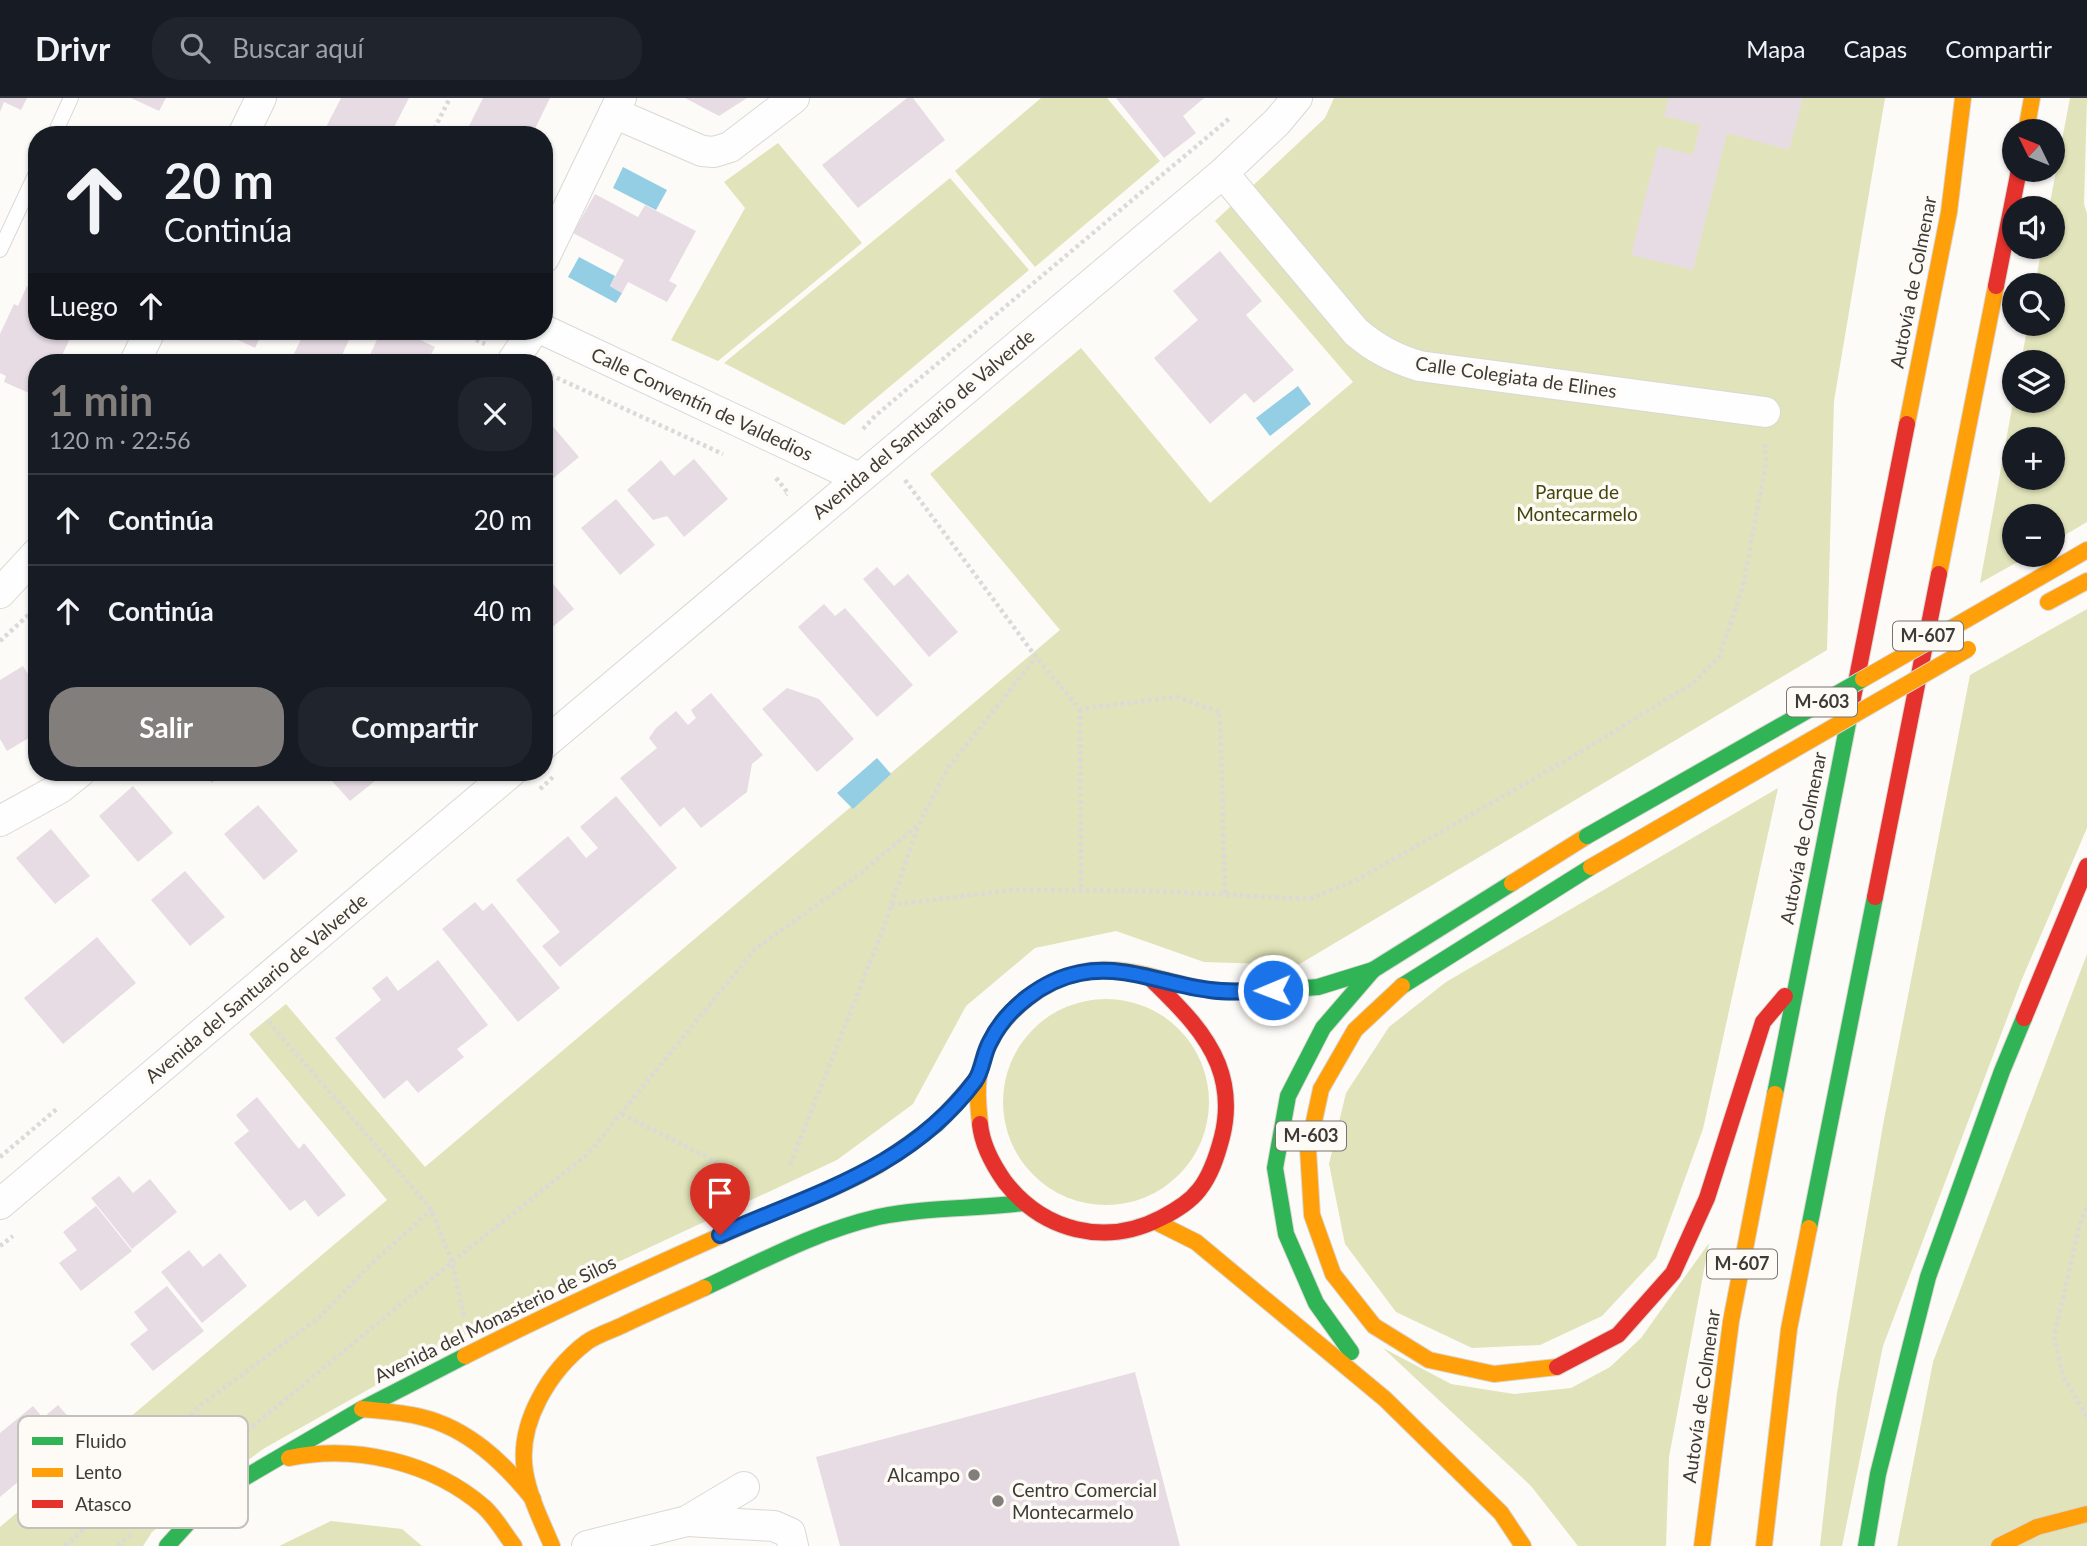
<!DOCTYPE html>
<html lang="es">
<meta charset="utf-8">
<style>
body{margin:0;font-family:Lato,sans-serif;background:#20242c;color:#f1f3f6;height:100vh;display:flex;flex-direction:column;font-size:26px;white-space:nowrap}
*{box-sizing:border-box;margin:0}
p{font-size:23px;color:#9ea1a6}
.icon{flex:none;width:38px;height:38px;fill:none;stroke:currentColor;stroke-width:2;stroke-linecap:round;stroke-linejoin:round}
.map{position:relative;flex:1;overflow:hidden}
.panel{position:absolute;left:28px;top:256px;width:525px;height:427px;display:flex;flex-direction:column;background:#171b24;border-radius:28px;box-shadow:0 2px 5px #0004}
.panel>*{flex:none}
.guide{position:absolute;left:28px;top:28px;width:525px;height:214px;border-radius:28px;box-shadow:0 2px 5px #0004;background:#171b24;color:#f1f3f6;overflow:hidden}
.needle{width:46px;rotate:313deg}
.buttons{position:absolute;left:2002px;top:21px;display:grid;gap:14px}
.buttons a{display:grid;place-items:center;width:63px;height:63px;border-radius:50%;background:#171b24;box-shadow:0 2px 5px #0004;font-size:35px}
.pin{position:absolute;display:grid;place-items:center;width:60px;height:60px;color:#fff;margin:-72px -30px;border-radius:50% 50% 50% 0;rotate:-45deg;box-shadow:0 0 7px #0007}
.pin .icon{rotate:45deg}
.me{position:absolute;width:77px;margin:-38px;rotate:269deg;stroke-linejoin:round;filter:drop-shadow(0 0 5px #0008)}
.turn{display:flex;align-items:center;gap:24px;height:147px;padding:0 21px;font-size:32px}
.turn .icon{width:91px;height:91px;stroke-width:2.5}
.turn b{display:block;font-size:49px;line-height:60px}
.then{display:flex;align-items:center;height:66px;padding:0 21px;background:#0003;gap:14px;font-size:26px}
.round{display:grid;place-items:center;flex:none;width:74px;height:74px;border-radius:28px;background:#20242c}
.summary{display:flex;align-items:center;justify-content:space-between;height:119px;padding:0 21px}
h1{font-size:42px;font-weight:700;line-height:52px;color:#817e7b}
.action{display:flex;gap:14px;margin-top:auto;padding:14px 21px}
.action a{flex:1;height:80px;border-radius:28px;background:#817e7b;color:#fff;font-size:28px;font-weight:700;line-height:80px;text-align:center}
.action a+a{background:#20242c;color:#f1f3f6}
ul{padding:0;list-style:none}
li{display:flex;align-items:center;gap:21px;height:91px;padding:0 21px;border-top:2px solid #363941}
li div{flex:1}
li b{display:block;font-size:26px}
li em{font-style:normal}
header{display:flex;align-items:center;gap:42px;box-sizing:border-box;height:98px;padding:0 35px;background:#171b24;border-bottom:2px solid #363941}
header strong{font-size:33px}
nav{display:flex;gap:38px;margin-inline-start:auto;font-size:24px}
.search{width:490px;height:63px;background:#20242c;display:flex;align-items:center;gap:18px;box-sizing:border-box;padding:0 24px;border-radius:28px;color:#9ea1a6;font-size:26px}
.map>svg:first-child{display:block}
.green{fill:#e1e3ba;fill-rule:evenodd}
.water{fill:#93cee5}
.building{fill:#e8dce4}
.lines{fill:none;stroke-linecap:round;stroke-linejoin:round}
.lane-casing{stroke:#dad8d4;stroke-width:16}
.street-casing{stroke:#dad8d4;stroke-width:32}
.fast-casing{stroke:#dad8d4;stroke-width:18}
.slow-casing{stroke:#dad8d4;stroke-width:18}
.jam-casing{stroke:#dad8d4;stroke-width:18}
.path{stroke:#dadad9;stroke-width:4.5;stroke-dasharray:3.5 3.5;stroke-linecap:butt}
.lane{stroke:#fffefe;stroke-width:14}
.street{stroke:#fffefe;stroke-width:30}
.fast{stroke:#30b455;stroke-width:16}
.slow{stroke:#ff9f0a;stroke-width:16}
.jam{stroke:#e5322d;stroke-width:16}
.fast-bridge-casing{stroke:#dad8d4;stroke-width:18;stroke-linecap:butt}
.slow-bridge-casing{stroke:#dad8d4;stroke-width:18;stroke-linecap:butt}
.fast-bridge{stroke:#30b455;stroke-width:16}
.slow-bridge{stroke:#ff9f0a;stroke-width:16}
.route-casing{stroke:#114b97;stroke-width:18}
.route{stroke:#1a73e8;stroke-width:12}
.poi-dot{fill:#817e7b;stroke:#fefbf7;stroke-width:2.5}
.labels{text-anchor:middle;stroke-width:7;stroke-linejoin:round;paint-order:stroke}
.shield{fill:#fefbf7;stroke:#787571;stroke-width:2}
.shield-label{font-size:18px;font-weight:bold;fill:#3e3b37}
.street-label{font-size:19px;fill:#3e3b37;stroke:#fefbf7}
.park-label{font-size:19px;fill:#43460d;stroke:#fefbf7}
.poi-label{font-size:19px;fill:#3e3b37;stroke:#fefbf7;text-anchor:end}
.key{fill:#fefbf7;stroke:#c4c1bd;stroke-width:2}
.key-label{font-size:19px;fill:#3e3b37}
</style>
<header>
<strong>Drivr</strong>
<div class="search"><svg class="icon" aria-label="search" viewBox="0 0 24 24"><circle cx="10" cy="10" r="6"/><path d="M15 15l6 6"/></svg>Buscar aquí</div>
<nav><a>Mapa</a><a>Capas</a><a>Compartir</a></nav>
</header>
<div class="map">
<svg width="2087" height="1448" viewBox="0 0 2087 1448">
<rect width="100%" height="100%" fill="#fdfbf8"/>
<g class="green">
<path d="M1041 0H1107L1160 63 1035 169 955 73Z"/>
<path d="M1334 0H1885L1834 303 1827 552 1298 867 1204 864 1116 833 1035 850 966 908 913 1006 837 1062 481 1228 263 1351 152 1434 143 1448H0V1429L387 1102 249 936 286 906 425 1069 1060 532 930 376 1081 250 1210 405 1353 284 1215 123 1325 20Z"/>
<path d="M2070 0H2087L2084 106 2087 116V424L2053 444V418H2014V457H2030L1980 485 2014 299V303H2053V264H2021L2028 226H2053V187H2035L2042 149H2053V110H2049ZM2014 341H2053V380H2014Z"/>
<path d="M778 45 862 145 718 263 671 242 745 110 724 84Z"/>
<path d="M950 80 1029 172 844 327 724 265Z"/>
<path d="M2087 511V730L2022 881 1883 1248 1842 1448H1820L1837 1295 1883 1027 1970 577Z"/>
<path d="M1778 690 1703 1031 1656 1160 1602 1218 1540 1247 1472 1250 1396 1214 1345 1146 1329 1066 1346 995 1389 929 1446 884Z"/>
<path d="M2087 856V1448H1897L1933 1264Z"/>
<circle cx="1106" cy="1004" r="103"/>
<path d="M1709 1145 1669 1359 1666 1448H1578L1531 1388 1383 1250 1451 1286 1514 1296 1571 1290 1610 1269 1641 1240Z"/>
<path d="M331 1423 402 1431 422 1448H279Z"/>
</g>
<g class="water">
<path d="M623 69 667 92 656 112 613 90Z"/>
<path d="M579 159 615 178 610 188 622 195 616 205 568 179Z"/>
<path d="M1298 288 1311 306 1270 338 1256 320Z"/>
<path d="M877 660 891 676 853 711 837 695Z"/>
</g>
<g class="building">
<path d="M0 0H27L21 12 4 4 0 14Z"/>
<path d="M131 0H166L159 13Z"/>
<path d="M341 0H409L390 37H322Z"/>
<path d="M483 0H550L532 37H482L468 30Z"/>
<path d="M685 0H747L719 18Z"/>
<path d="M907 0H913L945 42 858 110 822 67Z"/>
<path d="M1116 0H1204L1183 18 1196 35 1164 60Z"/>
<path d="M1669 0H1803L1789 52 1727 35 1693 172 1631 157 1658 48 1693 57 1700 27 1664 18Z"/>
<path d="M595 96 638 119 645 107 696 133 669 183 677 187 667 204 628 184 622 195 610 188 624 162 573 135Z"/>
<path d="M1220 153 1262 203 1246 217 1294 272 1254 305 1245 295 1210 326 1154 260 1198 222 1173 193Z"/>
<path d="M27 188 37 193V233H65L72 236 59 264H37V279L29 295 4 284 6 278 0 275V236L14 206 18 208Z"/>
<path d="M219 233H263L255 250Z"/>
<path d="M305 233H353L339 264H290Z"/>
<path d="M381 233H402L435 249 427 264H378L369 259Z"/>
<path d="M544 318 579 359 544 388Z"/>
<path d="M694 361 728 401 684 439 667 418 653 422 627 392 661 362 674 378Z"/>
<path d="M616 401 655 447 620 477 581 430Z"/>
<path d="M877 469 894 488 908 476 958 534 929 559 863 481Z"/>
<path d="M544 475 574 511 544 536Z"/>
<path d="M824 506 835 518 845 510 913 587 877 619 798 529Z"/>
<path d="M23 568 37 591V614L33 616 37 623V635L7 653 0 641V582Z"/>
<path d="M787 590 819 601 854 641 817 674 762 611Z"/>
<path d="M711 595 763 657 752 666 747 694 701 730 684 709 660 729 620 680 657 650 649 640 656 630 676 613 688 627 696 620 691 612Z"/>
<path d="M203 674H225L212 685Z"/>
<path d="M324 674H386L350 703Z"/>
<path d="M133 688 173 735 138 764 99 718Z"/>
<path d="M616 698 677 770 560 869 542 848 560 834 516 782 568 738 586 760 598 750 580 729Z"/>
<path d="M258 707 298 753 264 782 224 736Z"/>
<path d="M51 731 90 778 55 806 16 760Z"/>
<path d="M185 773 225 819 190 848 151 802Z"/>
<path d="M475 804 483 813 492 805 560 890 518 924 442 831Z"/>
<path d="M97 839 136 885 63 946 24 900Z"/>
<path d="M438 862 488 927 457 951 464 959 418 995 407 982 384 1001 335 940 381 902 372 890 387 878 398 893Z"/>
<path d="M257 999 299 1051 304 1045 346 1097 318 1119 305 1102 290 1113 234 1045 249 1033 236 1017Z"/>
<path d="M119 1078 133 1095 150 1081 177 1114 132 1151 91 1100Z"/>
<path d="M96 1108 132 1153 81 1193 59 1165 77 1152 63 1134Z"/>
<path d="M189 1152 203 1169 220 1155 247 1188 202 1225 161 1174Z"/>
<path d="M167 1188 204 1233 153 1273 130 1246 148 1232 134 1214Z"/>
<path d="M1135 1274 1180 1448H840L816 1359Z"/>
<path d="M58 1307 80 1332 0 1399V1335L33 1308 43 1320Z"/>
</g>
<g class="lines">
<defs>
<g id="lane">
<path d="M54 37 71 0"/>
<path d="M0 152 37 73"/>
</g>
<g id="street">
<path d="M621 0 614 15 702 53 714 54 730 49 794 0"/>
<path d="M243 37 261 0"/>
<path d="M1223 75 1356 234C1376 251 1394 260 1419 268L1765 314"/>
<path d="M544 160 614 15"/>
<path d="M544 232 859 380"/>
<path d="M135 264 150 233"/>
<path d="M512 264 533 233"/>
<path d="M0 495 37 455"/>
<path d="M544 646 1223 75 1277 24 1297 0"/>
<path d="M0 723 60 690 80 674"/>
<path d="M0 1106 511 674"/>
<path d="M687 1423 774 1428 790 1435 793 1448"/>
<path d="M587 1448 687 1423 744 1389"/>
</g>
<g id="fast">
<path d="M1402 888 1591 769"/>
<path d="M1269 893 1318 889 1373 872 1512 785"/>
<path d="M1775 996 1851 610"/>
<path d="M879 1067 937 1026 977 981"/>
<path d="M1809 1130 1875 799"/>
<path d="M704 1190C760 1164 817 1133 878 1119 926 1109 975 1111 1023 1105"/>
<path d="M1351 1254 1316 1205 1286 1136 1275 1070 1288 998 1323 930 1373 872"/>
<path d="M167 1448 198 1414 232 1387 362 1311 465 1258"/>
<path d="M1866 1448 1878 1376 1928 1179 2002 973 2024 920"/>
</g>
<g id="slow">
<path d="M2026 33 2032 0"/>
<path d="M1907 326 1949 114 1963 0"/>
<path d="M2056 470 2087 452"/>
<path d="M1939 476 1996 188"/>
<path d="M2048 504 2087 483"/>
<path d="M1512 785 1587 738"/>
<path d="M1402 888 1355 932 1321 991 1308 1051 1312 1117 1333 1176 1374 1228 1429 1262 1494 1276 1557 1269"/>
<path d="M980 1026C978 1006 976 987 981 968 994 917 1047 875 1099 872 1133 870 1167 884 1199 890 1222 895 1246 894 1269 893"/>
<path d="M1158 1125 1196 1144 1385 1301 1501 1415 1523 1448"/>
<path d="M465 1258C558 1211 652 1168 747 1126 791 1106 837 1091 879 1067"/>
<path d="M362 1311C382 1313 402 1314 421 1319 468 1330 504 1365 533 1401"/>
<path d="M289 1360C355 1346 432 1364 484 1409 496 1420 504 1435 514 1448"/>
<path d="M552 1448C542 1424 529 1399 525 1373 517 1325 550 1272 587 1244 597 1237 610 1233 621 1228 648 1215 676 1203 704 1190"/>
<path d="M1702 1448 1731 1223 1775 996"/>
<path d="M1764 1448 1789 1231 1809 1130"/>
<path d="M1999 1448 2037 1429 2087 1416"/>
</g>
<g id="jam">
<path d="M1996 188 2019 72"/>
<path d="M1851 610 1907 326"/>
<path d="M1875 799 1939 476"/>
<path d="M2024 920 2087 768"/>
<path d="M980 1026C982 1047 993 1067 1005 1084 1043 1133 1105 1149 1161 1120 1175 1113 1189 1105 1199 1092 1211 1077 1217 1058 1222 1039 1228 1015 1227 989 1218 966 1204 931 1175 905 1149 879"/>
<path d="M1557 1269 1618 1237 1673 1175 1707 1100 1763 924 1785 898"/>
</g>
</defs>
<use href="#lane" class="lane-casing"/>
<use href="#street" class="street-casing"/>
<use href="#fast" class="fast-casing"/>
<use href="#slow" class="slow-casing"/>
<use href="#jam" class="jam-casing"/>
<g class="path">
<path d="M431 37 450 0"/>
<path d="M457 233 485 246"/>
<path d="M544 274 723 356"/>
<path d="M863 331 875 318 1230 20"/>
<path d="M776 380 788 395 786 397"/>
<path d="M905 382 1036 559 1080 611 1176 599 1220 614 1225 797"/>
<path d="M0 543 37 509"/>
<path d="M1080 611 1081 793"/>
<path d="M540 691 554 678"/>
<path d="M891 807 1012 792 1153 793 1309 801 1357 782 1577 656 1692 586 1719 559 1743 488 1766 365 1765 346"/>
<path d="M622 1016 740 1076 747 1086"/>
<path d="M0 1059 58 1010"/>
<path d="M790 1067 882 834 918 728"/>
<path d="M2087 1110 2081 1122 2054 1239 2063 1278 2087 1319"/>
<path d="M0 1148 13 1138"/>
<path d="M464 1218 452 1164 588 1056 755 851 860 776 919 726 948 670 1036 559"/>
<path d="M247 1333 452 1164 431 1111 267 922"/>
<path d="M150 1372 196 1366"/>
<path d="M65 1448 149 1372 198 1309 321 1218 370 1167 431 1112"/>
<path d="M118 1448 133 1434"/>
</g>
<use href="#lane" class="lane"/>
<use href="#street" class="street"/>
<use href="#fast" class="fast"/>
<use href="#slow" class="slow"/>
<use href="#jam" class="jam"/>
<defs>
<path id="fast-bridge" d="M1587 738 1863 581"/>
<g id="slow-bridge">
<path d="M1863 581 2056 470"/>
<path d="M1591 769 1968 551"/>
</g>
</defs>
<use href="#fast-bridge" class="fast-bridge-casing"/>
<use href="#slow-bridge" class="slow-bridge-casing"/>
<use href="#fast-bridge" class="fast-bridge"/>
<use href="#slow-bridge" class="slow-bridge"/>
</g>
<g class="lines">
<defs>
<path id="route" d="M720 1137C814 1095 909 1071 975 983 983 972 983 956 990 944 1006 911 1043 882 1080 875 1125 866 1166 887 1210 892 1231 895 1253 893 1273 892"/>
</defs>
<use href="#route" class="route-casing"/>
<use href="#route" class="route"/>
</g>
<g class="poi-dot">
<circle cx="974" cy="1377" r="7"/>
<circle cx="998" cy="1403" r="7"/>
</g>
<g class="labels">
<g class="shield">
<rect x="1893" y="523.5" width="70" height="29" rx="5"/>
<rect x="1787" y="589.5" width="70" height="29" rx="5"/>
<rect x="1276" y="1023.5" width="70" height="29" rx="5"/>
<rect x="1707" y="1151.5" width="70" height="29" rx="5"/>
</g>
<g class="shield-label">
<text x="1928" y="544">M-607</text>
<text x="1822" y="610">M-603</text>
<text x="1311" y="1044">M-603</text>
<text x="1742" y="1172">M-607</text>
</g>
<g class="street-label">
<text transform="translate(1913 184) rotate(-79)" y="7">Autovía de Colmenar</text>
<text transform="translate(1516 279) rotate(8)" y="7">Calle Colegiata de Elines</text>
<text transform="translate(702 306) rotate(25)" y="7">Calle Conventín de Valdedios</text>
<text transform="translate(923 326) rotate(-40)" y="7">Avenida del Santuario de Valverde</text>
<text transform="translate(1803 740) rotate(-79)" y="7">Autovía de Colmenar</text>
<text transform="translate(256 890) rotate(-40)" y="7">Avenida del Santuario de Valverde</text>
<text transform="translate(495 1221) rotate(-26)" y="7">Avenida del Monasterio de Silos</text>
<text transform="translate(1701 1298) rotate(-82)" y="7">Autovía de Colmenar</text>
</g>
<g class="park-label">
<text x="1577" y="401">Parque de<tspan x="1577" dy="22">Montecarmelo</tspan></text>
</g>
<g class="poi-label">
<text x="960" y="1384">Alcampo</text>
<text x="1012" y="1399" text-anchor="start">Centro Comercial<tspan x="1012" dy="22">Montecarmelo</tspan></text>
</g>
</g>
<rect x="18" y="1318" width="230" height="112" rx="10" class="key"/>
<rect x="32" y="1339" width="31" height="8" fill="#30b455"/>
<rect x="32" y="1370" width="31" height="9" fill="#ff9f0a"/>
<rect x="32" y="1402" width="31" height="8" fill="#e5322d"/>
<g class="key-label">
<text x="75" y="1350">Fluido</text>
<text x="75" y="1381">Lento</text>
<text x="75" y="1413">Atasco</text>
</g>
</svg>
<div class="buttons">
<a><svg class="needle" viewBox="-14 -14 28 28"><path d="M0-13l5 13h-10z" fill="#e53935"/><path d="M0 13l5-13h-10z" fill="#9ea1a6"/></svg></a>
<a><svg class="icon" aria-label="sound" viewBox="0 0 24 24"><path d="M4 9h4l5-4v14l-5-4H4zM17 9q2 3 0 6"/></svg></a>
<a><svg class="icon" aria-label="search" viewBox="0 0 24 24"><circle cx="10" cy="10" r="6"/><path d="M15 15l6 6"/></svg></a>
<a><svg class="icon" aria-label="layers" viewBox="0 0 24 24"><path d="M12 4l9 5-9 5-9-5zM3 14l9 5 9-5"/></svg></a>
<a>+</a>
<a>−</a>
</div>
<div class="pin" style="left:720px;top:1137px;background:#d93025"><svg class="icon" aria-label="arrive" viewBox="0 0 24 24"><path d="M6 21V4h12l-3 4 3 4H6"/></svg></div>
<svg class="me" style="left:1273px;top:892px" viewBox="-20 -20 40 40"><circle r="17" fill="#1a73e8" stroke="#fff" stroke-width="3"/><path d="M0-11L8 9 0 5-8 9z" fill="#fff"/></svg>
<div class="guide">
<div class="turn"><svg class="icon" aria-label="ahead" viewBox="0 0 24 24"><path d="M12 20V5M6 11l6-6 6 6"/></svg><div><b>20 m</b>Continúa</div></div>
<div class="then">Luego<svg class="icon" aria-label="ahead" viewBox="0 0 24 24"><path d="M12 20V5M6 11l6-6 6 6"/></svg></div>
</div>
<section class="panel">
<div class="summary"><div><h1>1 min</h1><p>120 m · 22:56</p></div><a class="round"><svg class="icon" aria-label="close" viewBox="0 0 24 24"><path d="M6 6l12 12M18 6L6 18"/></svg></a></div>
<ul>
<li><svg class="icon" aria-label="ahead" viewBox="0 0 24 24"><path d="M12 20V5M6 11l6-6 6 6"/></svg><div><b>Continúa</b></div><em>20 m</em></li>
<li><svg class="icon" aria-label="ahead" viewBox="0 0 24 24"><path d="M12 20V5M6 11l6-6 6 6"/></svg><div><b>Continúa</b></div><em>40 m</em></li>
</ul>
<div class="action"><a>Salir</a><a>Compartir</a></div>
</section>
</div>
